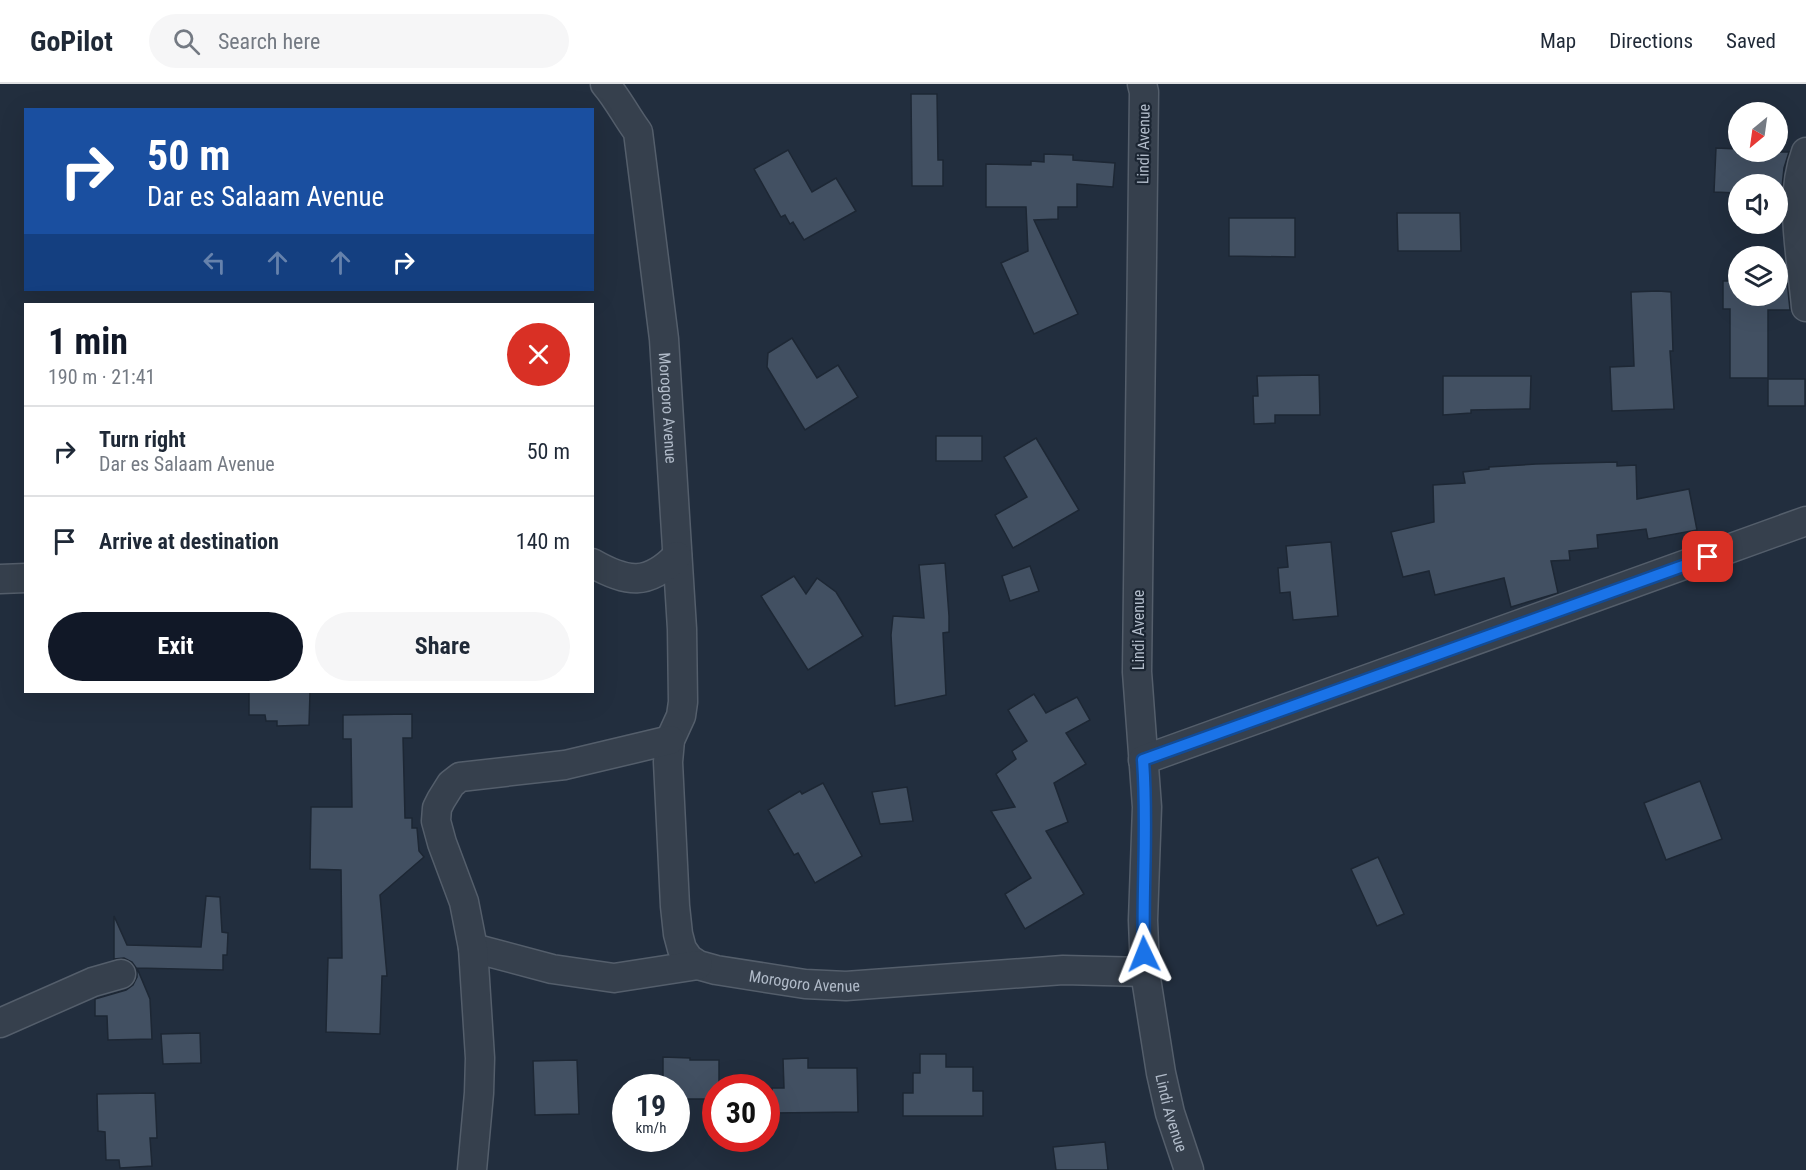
<!DOCTYPE html>
<meta charset="utf-8">
<style>
body{margin:0;font-family:"Roboto Condensed",sans-serif;background:#f6f6f7;color:#1f2937;height:100vh;display:flex;flex-direction:column;font-size:22px;white-space:nowrap}
*{box-sizing:border-box;margin:0}
p{font-size:20px;color:#747a83}
.icon{flex:none;width:33px;height:33px;fill:none;stroke:currentColor;stroke-width:2;stroke-linecap:round;stroke-linejoin:round}
.map{position:relative;flex:1;overflow:hidden}
.side{position:absolute;left:24px;top:219px;width:570px;height:390px;display:flex;flex-direction:column;background:#fff;border-radius:0px;box-shadow:0 6px 24px #0002}
.side>*{flex:none}
.banner{position:absolute;left:24px;top:24px;width:570px;height:183px;border-radius:0px;box-shadow:0 6px 24px #0002;background:#1a4fa0;color:#fff;overflow:hidden}
.needle{width:39px;rotate:209deg}
.controls{position:absolute;left:1728px;top:18px;display:grid;gap:12px}
.controls a{display:grid;place-items:center;width:60px;height:60px;border-radius:50%;background:#fff;box-shadow:0 6px 24px #0002;font-size:30px}
.speed{position:absolute;left:612px;top:990px;display:flex;gap:12px;font-size:30px;font-weight:700;text-align:center}
.speed>*{display:grid;place-content:center;width:78px;height:78px;border-radius:50%;background:#fff;box-shadow:0 6px 24px #0002;line-height:1}
.speed small{font-size:15px;font-weight:400}
.speed .limit{border:9px solid #d22;background:#fff;color:#111}
.pin{position:absolute;display:grid;place-items:center;width:51px;height:51px;color:#fff;margin:-26px;border-radius:12px;box-shadow:0 3px 9px #0006}
.me{position:absolute;width:66px;margin:-33px;rotate:358deg;stroke-linejoin:round;filter:drop-shadow(0 0 4px #0008)}
.turn{display:flex;align-items:center;gap:21px;height:126px;padding:0 24px;font-size:27px}
.turn .icon{width:78px;height:78px;stroke-width:2.5}
.turn b{display:block;font-size:42px;line-height:51px}
.lanes{display:flex;align-items:center;height:57px;padding:0 24px;background:#0003;justify-content:center;gap:30px;direction:ltr}
.lanes .off{opacity:.35}
.round{display:grid;place-items:center;flex:none;width:63px;height:63px;border-radius:32px;background:#f6f6f7}
.summary{display:flex;align-items:center;justify-content:space-between;height:102px;padding:0 24px}
h1{font-size:36px;font-weight:700;line-height:45px;color:#111827}
.primary-button{display:flex;gap:12px;margin-top:auto;padding:12px 24px}
.primary-button a{flex:1;height:69px;border-radius:36px;background:#111827;color:#fff;font-size:24px;font-weight:700;line-height:69px;text-align:center}
.primary-button a+a{background:#f6f6f7;color:#1f2937}
ul{padding:0;list-style:none}
li{display:flex;align-items:center;gap:18px;height:90px;padding:0 24px;border-top:2px solid #e0e1e3}
li div{flex:1}
li b{display:block;font-size:22px}
li em{font-style:normal}
header{display:flex;align-items:center;gap:36px;box-sizing:border-box;height:84px;padding:0 30px;background:#fff;border-bottom:2px solid #e0e1e3}
header strong{font-size:28px}
nav{display:flex;gap:33px;margin-inline-start:auto;font-size:21px}
.search{width:420px;height:54px;background:#f6f6f7;display:flex;align-items:center;gap:15px;box-sizing:border-box;padding:0 21px;border-radius:33px;color:#747a83;font-size:22px}
.map>svg:first-child{display:block}
.building{fill:#425062;stroke:#1d2734;stroke-width:1.5}
.lines{fill:none;stroke-linecap:round;stroke-linejoin:round}
.minor-casing{stroke:#545e6b;stroke-width:31}
.minor{stroke:#36404d;stroke-width:28}
.route-casing{stroke:#114b97;stroke-width:15}
.route{stroke:#1a73e8;stroke-width:10}
.labels{text-anchor:middle;stroke-width:4.5;stroke-linejoin:round;paint-order:stroke}
.street-label{font-size:16px;fill:#b1bbc9;stroke:#1b2532}
</style>
<header>
<strong>GoPilot</strong>
<div class="search"><svg class="icon" aria-label="search" viewBox="0 0 24 24"><circle cx="10" cy="10" r="6"/><path d="M15 15l6 6"/></svg>Search here</div>
<nav><a>Map</a><a>Directions</a><a>Saved</a></nav>
</header>
<div class="map">
<svg width="1806" height="1086" viewBox="0 0 1806 1086">
<rect width="100%" height="100%" fill="#222e3e"/>
<g class="building">
<path d="M911 10H937L938 76H943V102H912Z"/>
<path d="M1716 64 1738 65V68H1789L1784 84 1781 112H1778V100H1738V109L1714 108Z"/>
<path d="M788 66 812 108 836 94 856 127 804 156 793 138 790 140 785 131 781 133 754 85Z"/>
<path d="M1044 70 1073 71V76L1115 79 1113 103 1077 100V123H1058V135L1034 136 1078 230 1034 250 1001 179 1028 167 1026 123H986V80L1031 81V77L1044 78Z"/>
<path d="M1397 129H1460L1461 167H1398Z"/>
<path d="M1229 134H1295V173L1229 172Z"/>
<path d="M1723 197H1738V212H1778V197H1787L1790 226H1768V294H1730V225H1723Z"/>
<path d="M1658 207 1671 208 1673 267H1670L1674 325 1612 327 1610 283 1634 282 1631 208Z"/>
<path d="M792 254 817 294 838 281 858 313 805 346 767 283 768 269Z"/>
<path d="M1319 291 1320 331H1275V339L1254 340 1253 312H1258L1257 292Z"/>
<path d="M1443 292H1531L1530 325 1471 326V329L1443 331Z"/>
<rect x="1768" y="295" width="37" height="27"/>
<rect x="936" y="352" width="46" height="25"/>
<path d="M1036 354 1079 426 1013 464 995 431 1027 413 1004 373Z"/>
<path d="M1617 378V382L1636 381 1637 415 1689 405 1697 446 1648 455 1646 445 1597 451 1598 464 1569 467 1570 476 1551 477 1558 509 1511 523 1504 494 1435 511 1429 487 1403 493 1391 448 1434 438 1433 401 1465 399 1463 388 1489 385V383L1536 380Z"/>
<path d="M1331 458 1338 532 1293 536 1290 508 1280 509 1278 484 1288 483 1286 462Z"/>
<path d="M945 479 949 532V548L943 549 946 611 895 622 891 551 893 532 924 534 919 481Z"/>
<path d="M1030 482 1039 507 1010 517 1002 492Z"/>
<path d="M794 492 806 510 817 494 836 508 863 552 808 586 761 512Z"/>
<path d="M249 608H310L309 641 277 642V637H266L265 631H249Z"/>
<path d="M1034 610 1046 629 1077 613 1090 636 1066 649 1086 680 1054 699 1068 738 1046 747 1084 810 1025 845 1005 810 1031 794 991 727 1015 723 996 690 1016 675 1012 667 1027 657 1008 626Z"/>
<path d="M412 630V654H403L405 734H412V744H417L419 767 424 773 380 811 387 892H382L380 950 326 948 328 874H342L341 786 310 785 311 723H352L351 655H343V631Z"/>
<path d="M1700 697 1722 755 1666 776 1644 719Z"/>
<path d="M823 699 862 772 815 799 798 769 794 771 768 726 800 707 802 710Z"/>
<path d="M907 703 913 737 880 740 872 708Z"/>
<path d="M1378 773 1404 830 1377 842 1351 785Z"/>
<path d="M206 812 220 813 222 848 228 849 227 871H223V886L137 884 150 915 152 955 108 956 107 932H95V915L126 906 133 901 137 893V885L132 878 124 874 114 875V832L127 861 201 863Z"/>
<path d="M200 949 201 979 163 980 161 950Z"/>
<path d="M920 970H946V983H973V1007H983V1032H903V1009H913V989H920Z"/>
<path d="M663 973 690 974V976H719V1004H716V1015H676V1004H663Z"/>
<path d="M808 974V984H857L858 1028 772 1029V1004H784L783 975Z"/>
<path d="M577 976 579 1030 535 1031 533 977Z"/>
<path d="M155 1009 157 1054H150L152 1082 120 1084 119 1076H106L105 1048 98 1047 97 1010Z"/>
<path d="M1105 1058 1108 1086H1056L1053 1063Z"/>
</g>
<g class="lines">
<defs>
<g id="minor">
<path id="s1" d="M605 0C618 15 626 32 638 48L664 255 682 545 683 618 681 632 670 656 668 678 675 822 678 850 682 865 689 875 698 881 716 886 805 900 846 902 1063 886 1145 888"/>
<path id="s2" d="M1142 0 1144 8 1137 588 1147 723 1143 836 1145 888 1161 989 1170 1029 1189 1086"/>
<path d="M1806 68C1788 116 1802 174 1806 223"/>
<path d="M592 479C627 499 648 502 677 472"/>
<path d="M0 495 26 494"/>
<path d="M1143 676 1806 437"/>
<path d="M473 864 552 885 614 894 698 881"/>
<path d="M0 939 93 898 121 890"/>
<path d="M472 1086 479 1009 480 974 473 864 464 818 442 759 436 737 437 724 441 716 451 700 460 693 565 681 670 656"/>
</g>
</defs>
<use href="#minor" class="minor-casing"/>
<use href="#minor" class="minor"/>
</g>
<g class="lines">
<defs>
<path id="route" d="M1144 870C1142 805 1148 741 1143 676L1708 473"/>
</defs>
<use href="#route" class="route-casing"/>
<use href="#route" class="route"/>
</g>
<g class="labels">
<g class="street-label">
<text transform="translate(1143 60) rotate(-89)" y="6">Lindi Avenue</text>
<text dy="6" stroke="none"><textPath href="#s1" startOffset="336">Morogoro Avenue</textPath></text>
<text transform="translate(1138 546) rotate(-90)" y="6">Lindi Avenue</text>
<text dy="6" stroke="none"><textPath href="#s1" startOffset="1012">Morogoro Avenue</textPath></text>
<text dy="6" stroke="none"><textPath href="#s2" startOffset="1032">Lindi Avenue</textPath></text>
</g>
</g>
</svg>
<div class="controls">
<a><svg class="needle" viewBox="-14 -14 28 28"><path d="M0-13l5 13h-10z" fill="#e53935"/><path d="M0 13l5-13h-10z" fill="#747a83"/></svg></a>
<a><svg class="icon" aria-label="sound" viewBox="0 0 24 24"><path d="M4 9h4l5-4v14l-5-4H4zM17 9q2 3 0 6"/></svg></a>
<a><svg class="icon" aria-label="layers" viewBox="0 0 24 24"><path d="M12 4l9 5-9 5-9-5zM3 14l9 5 9-5"/></svg></a>
</div>
<div class="speed"><div>19<small>km/h</small></div><div class="limit">30</div></div>
<div class="pin" style="left:1708px;top:473px;background:#d93025"><svg class="icon" aria-label="arrive" viewBox="0 0 24 24"><path d="M6 21V4h12l-3 4 3 4H6"/></svg></div>
<svg class="me" style="left:1144px;top:870px" viewBox="-20 -20 40 40"><path d="M0-17L14 15 0 8-14 15z" fill="#1a73e8" stroke="#fff" stroke-width="4"/></svg>
<div class="banner">
<div class="turn"><svg class="icon" aria-label="right" viewBox="0 0 24 24"><path d="M7 20v-9h11M14 6l5 5-5 5"/></svg><div><b>50 m</b>Dar es Salaam Avenue</div></div>
<div class="lanes"><svg class="icon off" aria-label="left" viewBox="0 0 24 24"><path d="M17 20v-9H6M10 6l-5 5 5 5"/></svg><svg class="icon off" aria-label="ahead" viewBox="0 0 24 24"><path d="M12 20V5M6 11l6-6 6 6"/></svg><svg class="icon off" aria-label="ahead" viewBox="0 0 24 24"><path d="M12 20V5M6 11l6-6 6 6"/></svg><svg class="icon" aria-label="right" viewBox="0 0 24 24"><path d="M7 20v-9h11M14 6l5 5-5 5"/></svg></div>
</div>
<section class="side">
<div class="summary"><div><h1>1 min</h1><p>190 m · 21:41</p></div><a class="round" style="background:#d93025;color:#fff"><svg class="icon" aria-label="close" viewBox="0 0 24 24"><path d="M6 6l12 12M18 6L6 18"/></svg></a></div>
<ul>
<li><svg class="icon" aria-label="right" viewBox="0 0 24 24"><path d="M7 20v-9h11M14 6l5 5-5 5"/></svg><div><b>Turn right</b><p>Dar es Salaam Avenue</p></div><em>50 m</em></li>
<li><svg class="icon" aria-label="arrive" viewBox="0 0 24 24"><path d="M6 21V4h12l-3 4 3 4H6"/></svg><div><b>Arrive at destination</b></div><em>140 m</em></li>
</ul>
<div class="primary-button"><a>Exit</a><a>Share</a></div>
</section>
</div>
